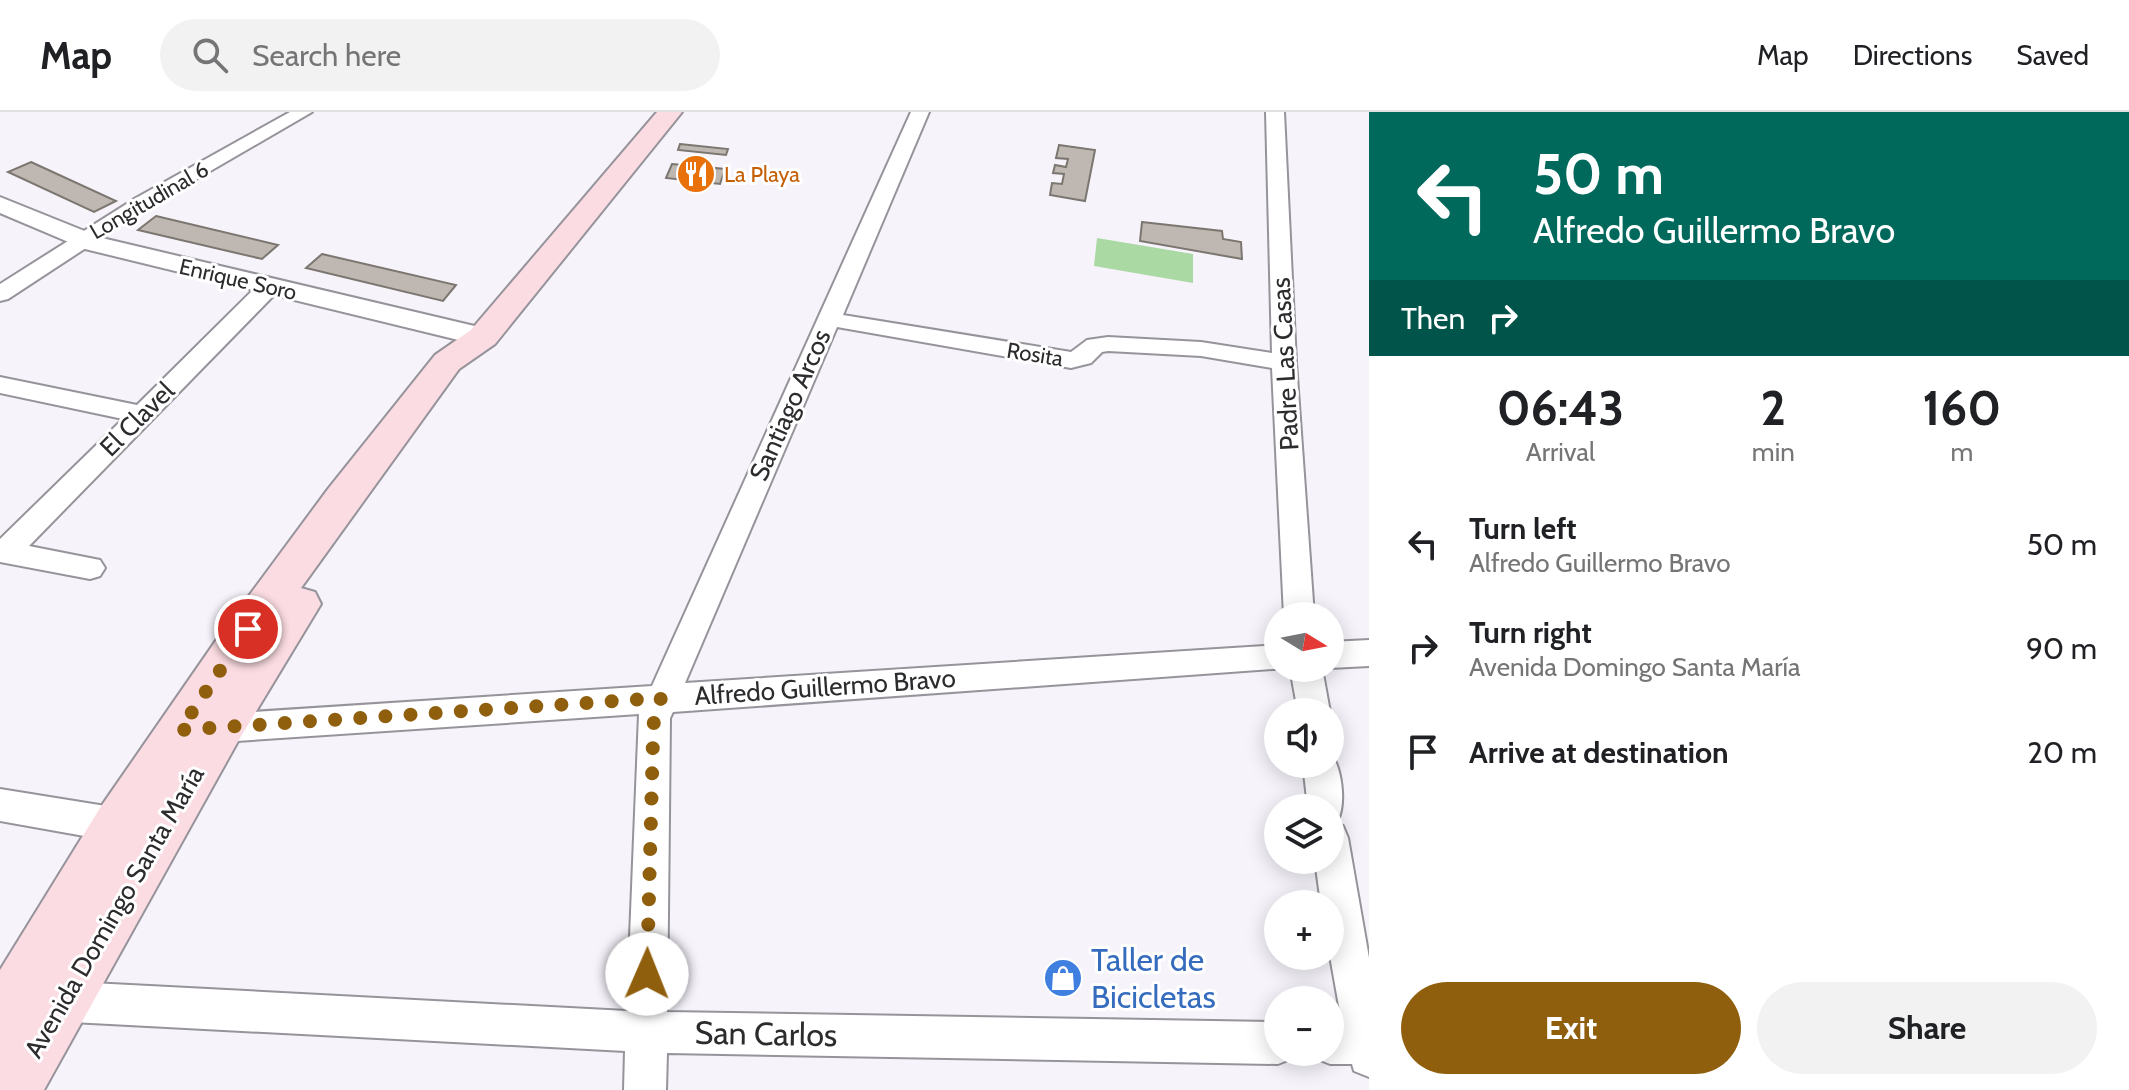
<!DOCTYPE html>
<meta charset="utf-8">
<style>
body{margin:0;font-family:Cabin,sans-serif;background:#f2f2f2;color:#202124;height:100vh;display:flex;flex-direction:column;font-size:30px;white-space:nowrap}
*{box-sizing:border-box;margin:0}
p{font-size:26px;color:#757577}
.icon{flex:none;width:44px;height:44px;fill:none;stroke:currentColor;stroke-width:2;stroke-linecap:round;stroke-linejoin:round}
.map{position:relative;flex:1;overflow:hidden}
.panel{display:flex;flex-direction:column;background:#fff;width:760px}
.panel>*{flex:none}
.top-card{background:#00695c;color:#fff;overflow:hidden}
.needle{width:52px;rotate:100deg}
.tools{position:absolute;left:1264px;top:490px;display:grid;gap:16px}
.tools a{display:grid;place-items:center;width:80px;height:80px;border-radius:50%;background:#fff;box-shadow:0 4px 20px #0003;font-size:40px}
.pin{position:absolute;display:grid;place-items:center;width:68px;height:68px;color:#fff;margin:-34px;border:4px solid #fff;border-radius:50%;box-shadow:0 2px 8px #0007}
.me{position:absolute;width:88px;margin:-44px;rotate:1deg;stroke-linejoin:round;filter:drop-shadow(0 0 6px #0008)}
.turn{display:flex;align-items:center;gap:28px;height:168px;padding:0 32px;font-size:36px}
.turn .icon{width:104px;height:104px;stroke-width:2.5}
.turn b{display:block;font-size:56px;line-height:68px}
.then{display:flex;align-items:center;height:76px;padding:0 32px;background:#0003;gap:16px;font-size:30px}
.eta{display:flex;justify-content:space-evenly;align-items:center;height:136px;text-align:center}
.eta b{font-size:48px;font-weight:700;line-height:56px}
.button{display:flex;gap:16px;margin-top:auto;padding:16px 32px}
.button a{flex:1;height:92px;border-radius:48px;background:#905f0d;color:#fff;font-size:32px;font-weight:700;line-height:92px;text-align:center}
.button a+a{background:#f2f2f2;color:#202124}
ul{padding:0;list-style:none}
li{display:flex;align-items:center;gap:24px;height:104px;padding:0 32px}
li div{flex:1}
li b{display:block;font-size:30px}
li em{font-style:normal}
header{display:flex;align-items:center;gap:48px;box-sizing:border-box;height:112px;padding:0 40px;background:#fff;border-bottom:2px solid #e0e0e0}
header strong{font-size:38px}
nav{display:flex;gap:44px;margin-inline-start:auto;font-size:28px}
.search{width:560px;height:72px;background:#f2f2f2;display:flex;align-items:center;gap:20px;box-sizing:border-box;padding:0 28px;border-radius:44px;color:#757577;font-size:30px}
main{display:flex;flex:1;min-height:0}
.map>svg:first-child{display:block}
.green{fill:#abd9a3}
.building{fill:#bfb8b2;stroke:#7c7670;stroke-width:2}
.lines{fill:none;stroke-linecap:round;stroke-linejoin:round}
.minor-casing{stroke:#96939b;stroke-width:4}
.tertiary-casing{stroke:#96939b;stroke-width:4}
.secondary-casing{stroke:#96939b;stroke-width:4}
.minor{fill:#fff;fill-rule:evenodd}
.tertiary{fill:#fff;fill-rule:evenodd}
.secondary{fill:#fbdce2;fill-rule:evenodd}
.route{stroke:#905f0d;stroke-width:14;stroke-dasharray:0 25.2}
.labels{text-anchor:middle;stroke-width:6;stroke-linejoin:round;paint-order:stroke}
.far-food-label{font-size:22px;fill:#c56008;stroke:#fff;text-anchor:start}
.far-street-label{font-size:22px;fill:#2d2b2e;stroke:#fff}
.street-label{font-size:26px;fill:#2d2b2e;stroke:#fff}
.near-shop-label{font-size:32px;fill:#366cbe;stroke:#fff;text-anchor:start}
.near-street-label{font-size:32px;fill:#2d2b2e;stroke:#fff}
</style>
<header>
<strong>Map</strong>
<div class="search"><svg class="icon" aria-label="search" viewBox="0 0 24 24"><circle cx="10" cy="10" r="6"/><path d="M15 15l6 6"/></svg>Search here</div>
<nav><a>Map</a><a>Directions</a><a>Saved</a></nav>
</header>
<main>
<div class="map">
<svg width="1369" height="978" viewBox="0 0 1369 978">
<rect width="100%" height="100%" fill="#f6f3fb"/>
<path class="green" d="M1097 126 1193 142V171L1094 154Z"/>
<g class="building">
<path d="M680 32 728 37 726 43 678 38Z"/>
<path d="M1059 33 1095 38 1085 89 1050 83 1052 71 1062 72 1064 62 1053 61 1055 53 1066 55 1068 47 1056 46Z"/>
<path d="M31 50 116 89 94 100 8 60Z"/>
<path d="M672 52 725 57 720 72 666 66Z"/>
<path d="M156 104 278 133 262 147 138 118Z"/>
<path d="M1142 110 1222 119 1223 127 1241 130 1242 147 1140 129Z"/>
<path d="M322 142 456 173 443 189 306 156Z"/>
</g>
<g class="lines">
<defs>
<g id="minor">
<path d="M290 0H312L150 94 8 187 0 189V172L136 86Z"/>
<path d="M911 0H929L843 203 1071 240 1087 228 1108 225 1201 230 1272 241 1266 0H1284L1296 250 1314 504H1284L1272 256 1201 244 1108 239 1102 240 1091 251 1071 256 837 215 685 571 1278 533V556H1287L673 600 670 606 667 900 1278 910V940H1295L1293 946 1278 952 667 941 666 978H624L625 939 53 909 39 903 33 889 39 875 53 869 627 899 639 602 206 631 194 627 189 617 194 607 206 603 652 574Z"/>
<path d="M270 167 278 169 281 174 278 179 29 434 100 448 105 456 100 464 90 467 0 450V427L123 307 0 281V265L137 293 262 169Z"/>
<path d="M1369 528V554L1330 556V530Z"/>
<path d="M1290 556H1322L1330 600V601L1298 600Z"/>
<path d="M1330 640C1342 656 1346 690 1338 708L1332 710 1343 714 1348 726 1369 846V965L1354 959 1352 952H1330L1315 946 1313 940H1330V910L1342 911 1330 844V792H1321L1315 748H1330V696H1308L1303 652H1330Z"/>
<path d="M0 677 118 696 131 701 136 713 131 725 118 730 0 709Z"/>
</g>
<path id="tertiary" d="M0 85 102 126 483 216 493 219 497 225 493 231 483 234 85 137 0 101Z"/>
<path id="secondary" d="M657 0H682L495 232 459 257 301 476 315 480 321 492 237 631 44 978H0V858L100 696 217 527 328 377 435 243 471 218Z"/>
</defs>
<use href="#minor" class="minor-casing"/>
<use href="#tertiary" class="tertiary-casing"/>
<use href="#secondary" class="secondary-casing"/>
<use href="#minor" class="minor"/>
<use href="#tertiary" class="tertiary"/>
<use href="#secondary" class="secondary"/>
</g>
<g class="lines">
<path class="route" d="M248 517 180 618 661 586 654 606 653 627 647 862"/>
</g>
<defs>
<symbol id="restaurant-disc" viewBox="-11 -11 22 22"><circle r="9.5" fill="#e8710a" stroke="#fff"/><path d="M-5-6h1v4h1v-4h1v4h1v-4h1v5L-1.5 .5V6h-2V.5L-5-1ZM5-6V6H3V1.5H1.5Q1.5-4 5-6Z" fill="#fff"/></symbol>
<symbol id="shop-disc" viewBox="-11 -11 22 22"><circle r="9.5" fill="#3f7fe0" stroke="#fff"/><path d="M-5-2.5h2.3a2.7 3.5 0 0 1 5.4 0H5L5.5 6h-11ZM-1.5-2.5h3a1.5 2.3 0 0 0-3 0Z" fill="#fff"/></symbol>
</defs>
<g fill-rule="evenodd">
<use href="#restaurant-disc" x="674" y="40" width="44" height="44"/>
<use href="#shop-disc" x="1041" y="844" width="44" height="44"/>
</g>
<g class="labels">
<g class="far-food-label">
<text x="724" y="70">La Playa</text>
</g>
<g class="far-street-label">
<text transform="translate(149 88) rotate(-30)" y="8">Longitudinal 6</text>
<text transform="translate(238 167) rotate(13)" y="8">Enrique Soro</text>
<text transform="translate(1035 242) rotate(9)" y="8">Rosita</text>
</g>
<g class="street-label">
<text transform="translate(1285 252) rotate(-93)" y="9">Padre Las Casas</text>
<text transform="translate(790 293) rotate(-66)" y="9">Santiago Arcos</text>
<text transform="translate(137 307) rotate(-45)" y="9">El Clavel</text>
<text transform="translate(825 575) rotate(-4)" y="9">Alfredo Guillermo Bravo</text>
<text transform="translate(114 800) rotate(-60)" y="9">Avenida Domingo Santa María</text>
</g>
<g class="near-shop-label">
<text x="1091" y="859">Taller de<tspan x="1091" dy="37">Bicicletas</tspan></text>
</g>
<g class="near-street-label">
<text transform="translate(766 922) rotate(1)" y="11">San Carlos</text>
</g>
</g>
</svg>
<div class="tools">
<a><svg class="needle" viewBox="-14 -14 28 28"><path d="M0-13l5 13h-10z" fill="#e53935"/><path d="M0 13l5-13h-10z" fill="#757577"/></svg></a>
<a><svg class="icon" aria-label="sound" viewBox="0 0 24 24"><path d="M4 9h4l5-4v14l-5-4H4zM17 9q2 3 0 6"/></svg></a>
<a><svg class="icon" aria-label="layers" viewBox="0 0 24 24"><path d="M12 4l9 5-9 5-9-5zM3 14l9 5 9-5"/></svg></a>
<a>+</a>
<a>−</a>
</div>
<div class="pin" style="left:248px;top:517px;background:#d93025"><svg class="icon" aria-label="arrive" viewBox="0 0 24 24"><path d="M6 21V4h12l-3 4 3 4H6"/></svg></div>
<svg class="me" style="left:647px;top:862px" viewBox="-20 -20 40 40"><circle r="19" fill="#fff"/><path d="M0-13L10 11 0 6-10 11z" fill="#905f0d"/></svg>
</div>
<section class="panel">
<div class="top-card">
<div class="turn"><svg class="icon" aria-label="left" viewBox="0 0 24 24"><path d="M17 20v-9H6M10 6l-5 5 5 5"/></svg><div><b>50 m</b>Alfredo Guillermo Bravo</div></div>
<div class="then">Then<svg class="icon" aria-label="right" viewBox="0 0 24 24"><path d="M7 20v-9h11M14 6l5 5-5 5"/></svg></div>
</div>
<div class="eta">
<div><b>06:43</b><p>Arrival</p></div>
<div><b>2</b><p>min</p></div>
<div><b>160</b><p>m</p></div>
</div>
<ul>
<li><svg class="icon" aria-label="left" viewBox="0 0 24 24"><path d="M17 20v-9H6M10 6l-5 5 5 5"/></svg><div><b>Turn left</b><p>Alfredo Guillermo Bravo</p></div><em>50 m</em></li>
<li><svg class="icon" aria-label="right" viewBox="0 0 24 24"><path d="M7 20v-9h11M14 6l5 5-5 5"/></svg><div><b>Turn right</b><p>Avenida Domingo Santa María</p></div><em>90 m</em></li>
<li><svg class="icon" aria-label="arrive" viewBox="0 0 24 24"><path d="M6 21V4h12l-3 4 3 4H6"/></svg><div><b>Arrive at destination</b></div><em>20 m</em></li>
</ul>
<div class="button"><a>Exit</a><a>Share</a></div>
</section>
</main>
